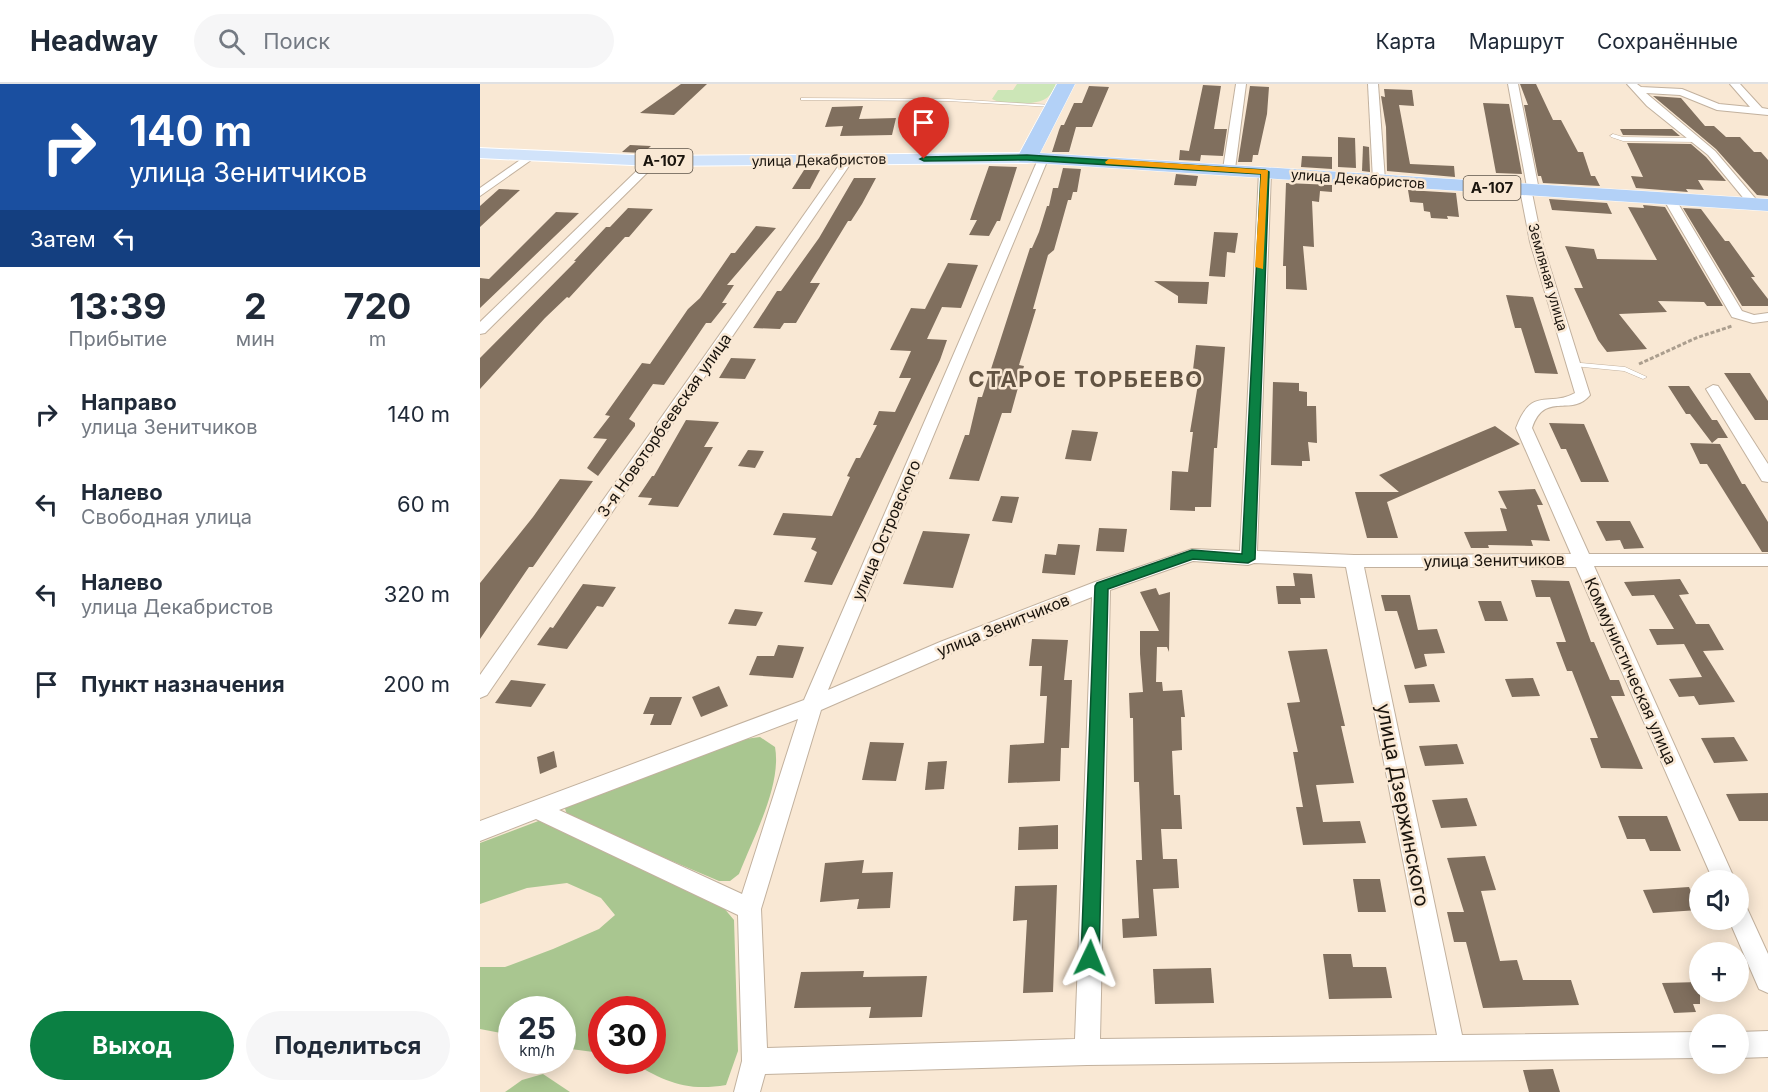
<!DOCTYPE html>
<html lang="ru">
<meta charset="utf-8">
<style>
body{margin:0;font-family:Inter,sans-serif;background:#f6f6f7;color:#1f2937;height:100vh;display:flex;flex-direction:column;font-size:22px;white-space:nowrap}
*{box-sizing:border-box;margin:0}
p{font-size:20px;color:#747a83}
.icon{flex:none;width:33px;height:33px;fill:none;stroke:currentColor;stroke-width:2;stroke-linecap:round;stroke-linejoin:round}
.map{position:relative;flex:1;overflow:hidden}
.panel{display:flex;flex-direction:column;background:#fff;width:480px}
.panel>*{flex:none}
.banner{background:#1a4fa0;color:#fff;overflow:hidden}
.buttons{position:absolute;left:1209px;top:786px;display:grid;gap:12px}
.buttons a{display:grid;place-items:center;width:60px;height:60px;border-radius:50%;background:#fff;box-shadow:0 3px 15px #0003;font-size:30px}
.speed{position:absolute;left:18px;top:912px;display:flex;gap:12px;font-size:30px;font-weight:700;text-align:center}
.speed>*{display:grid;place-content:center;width:78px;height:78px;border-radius:50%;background:#fff;box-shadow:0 3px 15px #0003;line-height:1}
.speed small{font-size:15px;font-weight:400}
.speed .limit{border:9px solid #d22;background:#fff;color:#111}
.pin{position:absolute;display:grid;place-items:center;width:51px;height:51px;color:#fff;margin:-62px -26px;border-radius:50% 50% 50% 0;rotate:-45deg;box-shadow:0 0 6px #0007}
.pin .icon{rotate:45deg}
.me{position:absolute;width:66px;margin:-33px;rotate:2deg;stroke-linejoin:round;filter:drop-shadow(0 0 4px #0008)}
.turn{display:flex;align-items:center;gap:21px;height:126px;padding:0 30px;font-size:27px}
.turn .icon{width:78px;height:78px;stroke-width:2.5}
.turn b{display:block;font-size:42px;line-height:51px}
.then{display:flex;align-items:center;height:57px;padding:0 30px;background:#0003;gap:12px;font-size:22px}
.eta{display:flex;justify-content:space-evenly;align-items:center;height:102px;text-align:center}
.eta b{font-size:36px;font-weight:700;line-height:42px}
.action{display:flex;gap:12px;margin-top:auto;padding:12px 30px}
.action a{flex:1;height:69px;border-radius:36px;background:#0b8043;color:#fff;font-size:24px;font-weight:700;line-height:69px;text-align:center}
.action a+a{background:#f6f6f7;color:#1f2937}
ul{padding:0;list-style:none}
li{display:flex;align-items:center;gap:18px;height:90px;padding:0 30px}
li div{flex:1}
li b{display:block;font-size:22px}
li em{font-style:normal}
header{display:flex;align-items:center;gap:36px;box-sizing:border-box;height:84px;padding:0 30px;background:#fff;border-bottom:2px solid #e0e1e3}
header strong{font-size:28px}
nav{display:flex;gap:33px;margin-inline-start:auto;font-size:21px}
.search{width:420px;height:54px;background:#f6f6f7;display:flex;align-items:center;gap:15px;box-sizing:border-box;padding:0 21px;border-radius:33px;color:#747a83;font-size:22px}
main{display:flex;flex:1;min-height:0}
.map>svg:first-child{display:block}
.green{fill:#cce6b7}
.forest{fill:#a9c690}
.building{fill:#806f5e}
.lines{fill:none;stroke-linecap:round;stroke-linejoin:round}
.lane-casing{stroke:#c2b19e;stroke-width:1}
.street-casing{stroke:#c2b19e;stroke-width:2}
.primary-casing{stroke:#fff;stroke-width:2}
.highway-casing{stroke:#fff;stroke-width:1}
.path{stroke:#ab9e8e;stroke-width:3;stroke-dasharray:4 2;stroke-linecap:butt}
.lane{fill:#fff;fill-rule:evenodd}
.street{fill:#fff;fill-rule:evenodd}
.primary{fill:#d1e3fa;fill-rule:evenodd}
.highway{fill:#b3d1f7;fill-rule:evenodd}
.route{fill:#0b8043;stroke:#07532c;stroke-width:1.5}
.slow{fill:#f59e0b}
.labels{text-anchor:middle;stroke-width:5;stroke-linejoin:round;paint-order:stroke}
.far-street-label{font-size:14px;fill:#1a140d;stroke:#f9e8d4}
.shield{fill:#f9e8d4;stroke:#5d5449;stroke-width:1.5}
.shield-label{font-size:15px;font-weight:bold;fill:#1a140d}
.street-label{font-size:16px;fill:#1a140d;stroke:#f9e8d4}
.near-street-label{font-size:20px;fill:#1a140d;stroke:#f9e8d4}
.district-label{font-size:22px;font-weight:bold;letter-spacing:1.5px;fill:#625342;stroke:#f9e8d4}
</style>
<header>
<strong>Headway</strong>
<div class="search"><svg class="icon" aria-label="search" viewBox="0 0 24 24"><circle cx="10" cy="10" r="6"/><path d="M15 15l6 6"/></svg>Поиск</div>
<nav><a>Карта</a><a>Маршрут</a><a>Сохранённые</a></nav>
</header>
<main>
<section class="panel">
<div class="banner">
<div class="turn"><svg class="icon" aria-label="right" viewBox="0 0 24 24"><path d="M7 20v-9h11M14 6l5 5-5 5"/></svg><div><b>140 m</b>улица Зенитчиков</div></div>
<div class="then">Затем<svg class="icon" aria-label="left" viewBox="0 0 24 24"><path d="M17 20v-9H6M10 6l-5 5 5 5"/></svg></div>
</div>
<div class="eta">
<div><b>13:39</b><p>Прибытие</p></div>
<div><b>2</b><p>мин</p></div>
<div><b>720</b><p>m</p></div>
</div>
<ul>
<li><svg class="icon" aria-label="right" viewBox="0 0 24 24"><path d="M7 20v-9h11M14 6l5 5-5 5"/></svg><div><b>Направо</b><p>улица Зенитчиков</p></div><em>140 m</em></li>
<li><svg class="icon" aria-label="left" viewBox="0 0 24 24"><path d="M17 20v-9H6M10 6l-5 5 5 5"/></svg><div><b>Налево</b><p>Свободная улица</p></div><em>60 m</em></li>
<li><svg class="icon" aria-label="left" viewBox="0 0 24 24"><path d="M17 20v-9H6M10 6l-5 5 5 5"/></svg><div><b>Налево</b><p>улица Декабристов</p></div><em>320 m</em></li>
<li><svg class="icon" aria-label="arrive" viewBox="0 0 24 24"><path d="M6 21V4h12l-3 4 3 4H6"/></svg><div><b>Пункт назначения</b></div><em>200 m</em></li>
</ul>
<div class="action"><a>Выход</a><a>Поделиться</a></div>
</section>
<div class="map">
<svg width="1288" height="1008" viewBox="0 0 1288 1008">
<rect width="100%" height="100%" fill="#f9e8d4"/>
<path class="green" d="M537 0H575L576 1C574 5 571 10 568 13 559 22 522 21 512 15L518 6H533Z"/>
<g class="forest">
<path d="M280 653 295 663C302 701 273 754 259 790L250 797H239L88 733 84 722 265 655Z"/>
<path d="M61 736 243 823 254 836 258 967 246 1001C206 1008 183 997 150 977L172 976V926H122L121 969 83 964 82 926H32L31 951 0 945V883H25L73 865 119 845 135 831 121 814 87 799 47 804 0 820V759Z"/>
<path d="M63 990 90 1008H25L42 996Z"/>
</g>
<g class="building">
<path d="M201 0H227L194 31 160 29Z"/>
<path d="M1040 0H1056L1073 36H1081L1098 68H1103L1111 92H1115L1120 102 1063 99 1061 92H1058L1044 21H1048Z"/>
<path d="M723 1 741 2 734 45H747L743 72 721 71 720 77 699 76 700 66 709 67Z"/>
<path d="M609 2 629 3 612 43H596L589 68H572L579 46 581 41H584L594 19H602Z"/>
<path d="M770 2 789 3 787 30 778 71H773L772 78H758Z"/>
<path d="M904 5 932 6 934 22 919 21 930 80 974 82 975 93 907 87 906 43 901 12 905 13Z"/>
<path d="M1173 12 1201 14 1225 42H1234L1246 53H1260L1274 68H1281L1288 76V112L1277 111 1236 65Z"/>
<path d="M1003 19 1029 20 1042 90 1016 89Z"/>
<path d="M383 22 379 35 416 34 412 51 360 52 363 42 345 43 352 23Z"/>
<path d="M1140 45H1192L1200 52 1143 51Z"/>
<path d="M858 53 875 54 876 84 858 83Z"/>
<path d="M1147 59 1211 60 1226 73 1246 97 1218 96 1224 106 1206 105 1208 108 1156 104 1151 92 1163 93Z"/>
<path d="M150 61 171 62 163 69 142 68Z"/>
<path d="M883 62 889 63 890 88 882 87Z"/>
<path d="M822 72 852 73V85L821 83Z"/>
<path d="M509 82 537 83 520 137H517L509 152 489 151 497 136H490Z"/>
<path d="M583 84 601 85 597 108H593L591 116H588L574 166 568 171 553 225H556L539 281 544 282 531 329H522L499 397 469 395 485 351H489L498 313H502L550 164H552L559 148 567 122H569L573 104H578Z"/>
<path d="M324 86H340L330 105H312Z"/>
<path d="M696 90 718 92 716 102 694 101Z"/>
<path d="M374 94H396L382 120 371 137H368L330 199H340L316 239H304L300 245 273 244 297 207H301L339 154Z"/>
<path d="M806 99 852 101V108L840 107 839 118 832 117 834 163 823 162 827 206 806 205V182H803Z"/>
<path d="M19 105 40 106 0 143V122Z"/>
<path d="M928 106 976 109 979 133 967 132 968 135 951 134 950 128 944 127 943 119 930 118Z"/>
<path d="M1069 115 1127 119 1132 130 1072 126Z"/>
<path d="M1163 121 1185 123 1243 222H1227L1224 218 1178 217 1187 228 1139 230 1167 265 1127 268 1118 256 1094 204H1103L1085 162 1114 165 1117 175 1177 176 1148 123 1164 124Z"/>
<path d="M148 124 173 125 149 153H145L89 214 87 213 65 234 0 305V274L96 177H94L126 143H130Z"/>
<path d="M1203 124 1221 125 1245 157H1249L1275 193H1271L1288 215V222H1262Z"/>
<path d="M76 128 99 129 0 224V194L9 195Z"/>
<path d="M276 142 296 144 247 201H254L242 219H247L231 239H226L184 301 173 300 149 335 155 339V342L118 392 107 384 127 355 113 354 130 332 125 331 162 279 170 280 208 225 220 214 251 169H255Z"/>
<path d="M734 148 758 149 755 169 747 168 745 193 729 192Z"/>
<path d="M468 179 498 181 481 224 462 223 447 255 467 256 460 276 352 501 324 498 337 468 331 465 336 454 293 451 303 429 352 432 370 393 367 392 376 374H380L397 341H393L399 327 415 328 431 294H419L431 267 410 266 431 224 445 225Z"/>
<path d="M674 197 729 198 727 220 698 219V212Z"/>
<path d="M1026 211 1053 213 1078 290 1055 289 1041 244H1035Z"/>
<path d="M716 261 745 263 737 364H734L731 423H715V427L690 426 692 387 708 388 713 348H710L719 294H712Z"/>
<path d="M251 274 276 275 265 295 239 294Z"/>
<path d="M1244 289H1270L1288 317V336H1275Z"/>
<path d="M793 298 819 299V307L827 308V322H836L837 359 828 358 830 377H822V382L791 381Z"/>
<path d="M1188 302H1209L1232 336H1237L1248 354H1238L1232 359 1210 330H1206Z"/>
<path d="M206 336 239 338 224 363H233L198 423 168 421 172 414 158 413 172 392H174Z"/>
<path d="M1069 339 1104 340 1129 398H1101L1086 365H1081Z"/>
<path d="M1015 342 1040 360 907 418 918 454H887L875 408H919L899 391Z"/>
<path d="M592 346 618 348 611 377 585 375Z"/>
<path d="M1210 359 1240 360 1262 400H1265L1288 438V468H1282L1227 380H1220Z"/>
<path d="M268 366 284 367 275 384 258 382Z"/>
<path d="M80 395 113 397 53 483H49L0 555V499L53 433Z"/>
<path d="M1055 405 1063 421H1057L1070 457 1051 456 1053 462 1008 461 1009 464H991L984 448 1027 447 1020 424 1027 425 1018 407Z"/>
<path d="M521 412 539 413 532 439 512 437Z"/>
<path d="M1116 437H1150L1164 464 1144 465 1140 456 1126 457Z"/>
<path d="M619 444 647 445 644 468 616 467Z"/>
<path d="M443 447 490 450 473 504 423 500Z"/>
<path d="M578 460 600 461 595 491 562 489 565 470 576 471Z"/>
<path d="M813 489 832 490 835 514H820L821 520H798L796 502H815Z"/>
<path d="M1200 495 1209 510 1199 511 1216 540H1229L1244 566 1223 567 1255 618 1219 621 1214 612 1199 613 1189 595 1222 593 1204 560 1177 561 1169 545H1194L1174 511 1152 512 1144 498Z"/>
<path d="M1051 496 1089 497 1111 558H1114L1130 596H1139L1145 612H1131L1163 685 1121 684 1110 654H1118L1092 587H1087L1076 558H1086L1070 513H1056Z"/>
<path d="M103 500 136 503 123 523 117 522 87 565 57 561 70 543 73 544Z"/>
<path d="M676 504 679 511 690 508 689 568 687 563H677L676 598H682L683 607 702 606 705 633H701L702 666 692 667 694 711H700L702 745H681L683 775H697L699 804 673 805 677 852 643 854 642 835 659 834 656 776H662L659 698H654L653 634H650L649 609 663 608 660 570V547H679L660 508Z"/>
<path d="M901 511H930L938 546 957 545 965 569 944 570 947 582 935 585 917 527H905Z"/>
<path d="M998 517H1021L1028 537H1005Z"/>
<path d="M255 525 283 528 276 542 248 540Z"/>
<path d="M552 555 588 556 584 596H592L589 664H581L580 697 528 699 530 661 564 659 567 612H560L562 582H549Z"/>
<path d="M298 561 324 563 313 594 269 591 277 572H294Z"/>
<path d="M847 565 865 642H861L874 699 836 701 843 738 880 737 886 759 823 761 816 723H823L813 668H818L807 619 820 618 808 567Z"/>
<path d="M1053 594 1060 612 1032 613 1025 595Z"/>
<path d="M31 596 66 600 51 623 15 619Z"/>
<path d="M954 600 960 618 929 619 924 601Z"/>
<path d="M239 602 248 622 221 633 212 613Z"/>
<path d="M170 613H202L191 641H170L174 630H163Z"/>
<path d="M1254 653 1268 677 1234 679 1221 654Z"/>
<path d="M390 658 424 659 416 697 382 696Z"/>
<path d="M977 660 984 680 945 682 939 662Z"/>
<path d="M74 667 77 683 60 690 57 673Z"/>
<path d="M467 677 464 705 445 706 448 678Z"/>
<path d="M1288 709V737H1259L1246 710Z"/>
<path d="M987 714 997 742 961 744 952 716Z"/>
<path d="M1138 732H1187L1201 767H1170L1165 755H1147Z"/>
<path d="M578 741V765L538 766 539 743Z"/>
<path d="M1005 772 1016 806 1001 807 1020 877 1037 876 1043 896H1091L1099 921 1003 924 986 858H974L967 828H984L967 774Z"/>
<path d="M384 776 382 789 413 788 410 824 377 825 379 815 340 818 345 779Z"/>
<path d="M873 795H900L906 828H878Z"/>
<path d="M577 801 573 908 543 909 547 836 533 837 535 802Z"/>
<path d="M1209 803 1219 826 1173 829 1163 806Z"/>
<path d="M843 870H871L873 883H906L912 914 849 915Z"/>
<path d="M731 884 734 919 675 920 673 885Z"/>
<path d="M384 887 383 893 447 892 442 933 389 934 391 923 314 924 321 888Z"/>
<path d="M1220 898V920H1213L1216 928 1194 929 1182 899Z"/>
<path d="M1073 985 1080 1008H1049L1043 986Z"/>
</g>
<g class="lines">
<defs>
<g id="lane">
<path d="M321 14 468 15 573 21 575 22 573 23 468 17 323 16H321Z"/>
<path d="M1133 50 1143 53 1217 54 1220 56 1217 58 1143 57 1131 53 1130 52Z"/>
<path d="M1090 278 1145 283 1167 293 1163 295 1144 287 1093 282H1090Z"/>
</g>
<g id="street">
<path d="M756 0H766L755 85 749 88 743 85Z"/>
<path d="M888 0H898L905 96 899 99 893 96Z"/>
<path d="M1028 0H1038L1059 106 1052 109 1062 158 1110 311C1091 334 1065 306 1052 344L1109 470H1288V482H1114L1255 796H1233L1096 483H884L982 951 1220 948V974L607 981 285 990 280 1008H254L262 977 258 831 56 735 0 757V737L324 616 559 73 563 72 568 75 348 606 460 558 615 498 712 465 760 467 779 88 785 85 791 88 777 467 874 471 1091 470 1036 344C1052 301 1068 324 1095 309L1050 158 1040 106 1047 103ZM713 477 768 481 774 479 866 483 957 951 620 955 630 506ZM612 513 595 955 287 964 281 825 341 626 474 568ZM318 635 262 810 79 726Z"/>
<path d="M1147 0H1157L1161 3 1202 5 1239 20 1270 23 1250 0H1260L1282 24 1288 25V31L1237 26 1200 11 1166 9 1235 67 1280 120 1278 122H1270L1228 71 1167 22Z"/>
<path d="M50 69 55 72 54 74 0 112V104Z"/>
<path d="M368 73 373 76 7 611 0 614V591L364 74Z"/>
<path d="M173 74 178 77 177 79 5 249 0 250V238L169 75Z"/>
<path d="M1190 113 1196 116 1262 227 1274 231 1288 229V237L1273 239 1252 233 1184 116Z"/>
<path d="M1233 301 1238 302 1288 380V398L1282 397 1226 305Z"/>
<path d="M1258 819 1266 822 1288 870V909L1279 905 1249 836H1258Z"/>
<path d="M1288 947V973L1258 974V948Z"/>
</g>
<path id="primary" d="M0 64 173 72 547 69 553 70 556 74 553 78 547 79 173 82 0 74Z"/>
<path id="highway" d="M577 0H595L560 69 1288 115V127L540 78 537 74Z"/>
</defs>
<use href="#lane" class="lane-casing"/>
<use href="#street" class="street-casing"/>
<use href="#primary" class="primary-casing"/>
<use href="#highway" class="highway-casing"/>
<path class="path" d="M1159 280 1216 254 1252 242"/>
<use href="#lane" class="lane"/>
<use href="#street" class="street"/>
<use href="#primary" class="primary"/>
<use href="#highway" class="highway"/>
</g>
<path class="route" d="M547 71 785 86 789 88 775 475 768 479 713 475 628 505 619 874 617 880 610 883 604 880 601 874 615 502 617 499 712 466 762 470 781 90 547 76 444 77 440 75 444 73Z"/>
<path class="slow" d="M629 75 788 86 783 185 775 183 781 90 626 80 625 78Z"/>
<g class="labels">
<g class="far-street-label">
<text transform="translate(339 76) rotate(-1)" y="5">улица Декабристов</text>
<text transform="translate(878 95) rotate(4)" y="5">улица Декабристов</text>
<text transform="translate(1068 193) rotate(74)" y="5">Земляная улица</text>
</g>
<g class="shield">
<rect x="155.5" y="65" width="57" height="24" rx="4.5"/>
<rect x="983.5" y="92" width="57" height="24" rx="4.5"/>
</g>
<g class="shield-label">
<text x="184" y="82">А-107</text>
<text x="1012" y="109">А-107</text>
</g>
<g class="street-label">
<text transform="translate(184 341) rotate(-55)" y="6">3-я Новоторбеевская улица</text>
<text transform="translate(406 446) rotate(-67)" y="6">улица Островского</text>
<text transform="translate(1014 476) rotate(-1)" y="6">улица Зенитчиков</text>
<text transform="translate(523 541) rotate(-22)" y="6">улица Зенитчиков</text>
<text transform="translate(1151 587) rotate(66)" y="6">Коммунистическая улица</text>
</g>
<g class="near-street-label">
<text transform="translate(923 721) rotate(79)" y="7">улица Дзержинского</text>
</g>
<g class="district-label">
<text x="606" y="303">СТАРОЕ ТОРБЕЕВО</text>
</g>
</g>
</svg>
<div class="buttons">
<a><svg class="icon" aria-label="sound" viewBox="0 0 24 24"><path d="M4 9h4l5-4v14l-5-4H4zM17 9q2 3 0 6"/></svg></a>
<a>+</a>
<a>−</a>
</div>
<div class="speed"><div>25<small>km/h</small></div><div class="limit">30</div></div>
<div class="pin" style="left:444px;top:75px;background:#d93025"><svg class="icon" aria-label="arrive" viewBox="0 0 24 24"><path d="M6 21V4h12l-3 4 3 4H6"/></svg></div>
<svg class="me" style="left:610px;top:874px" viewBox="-20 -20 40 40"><path d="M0-17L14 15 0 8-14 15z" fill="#0b8043" stroke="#fff" stroke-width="4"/></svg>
</div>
</main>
